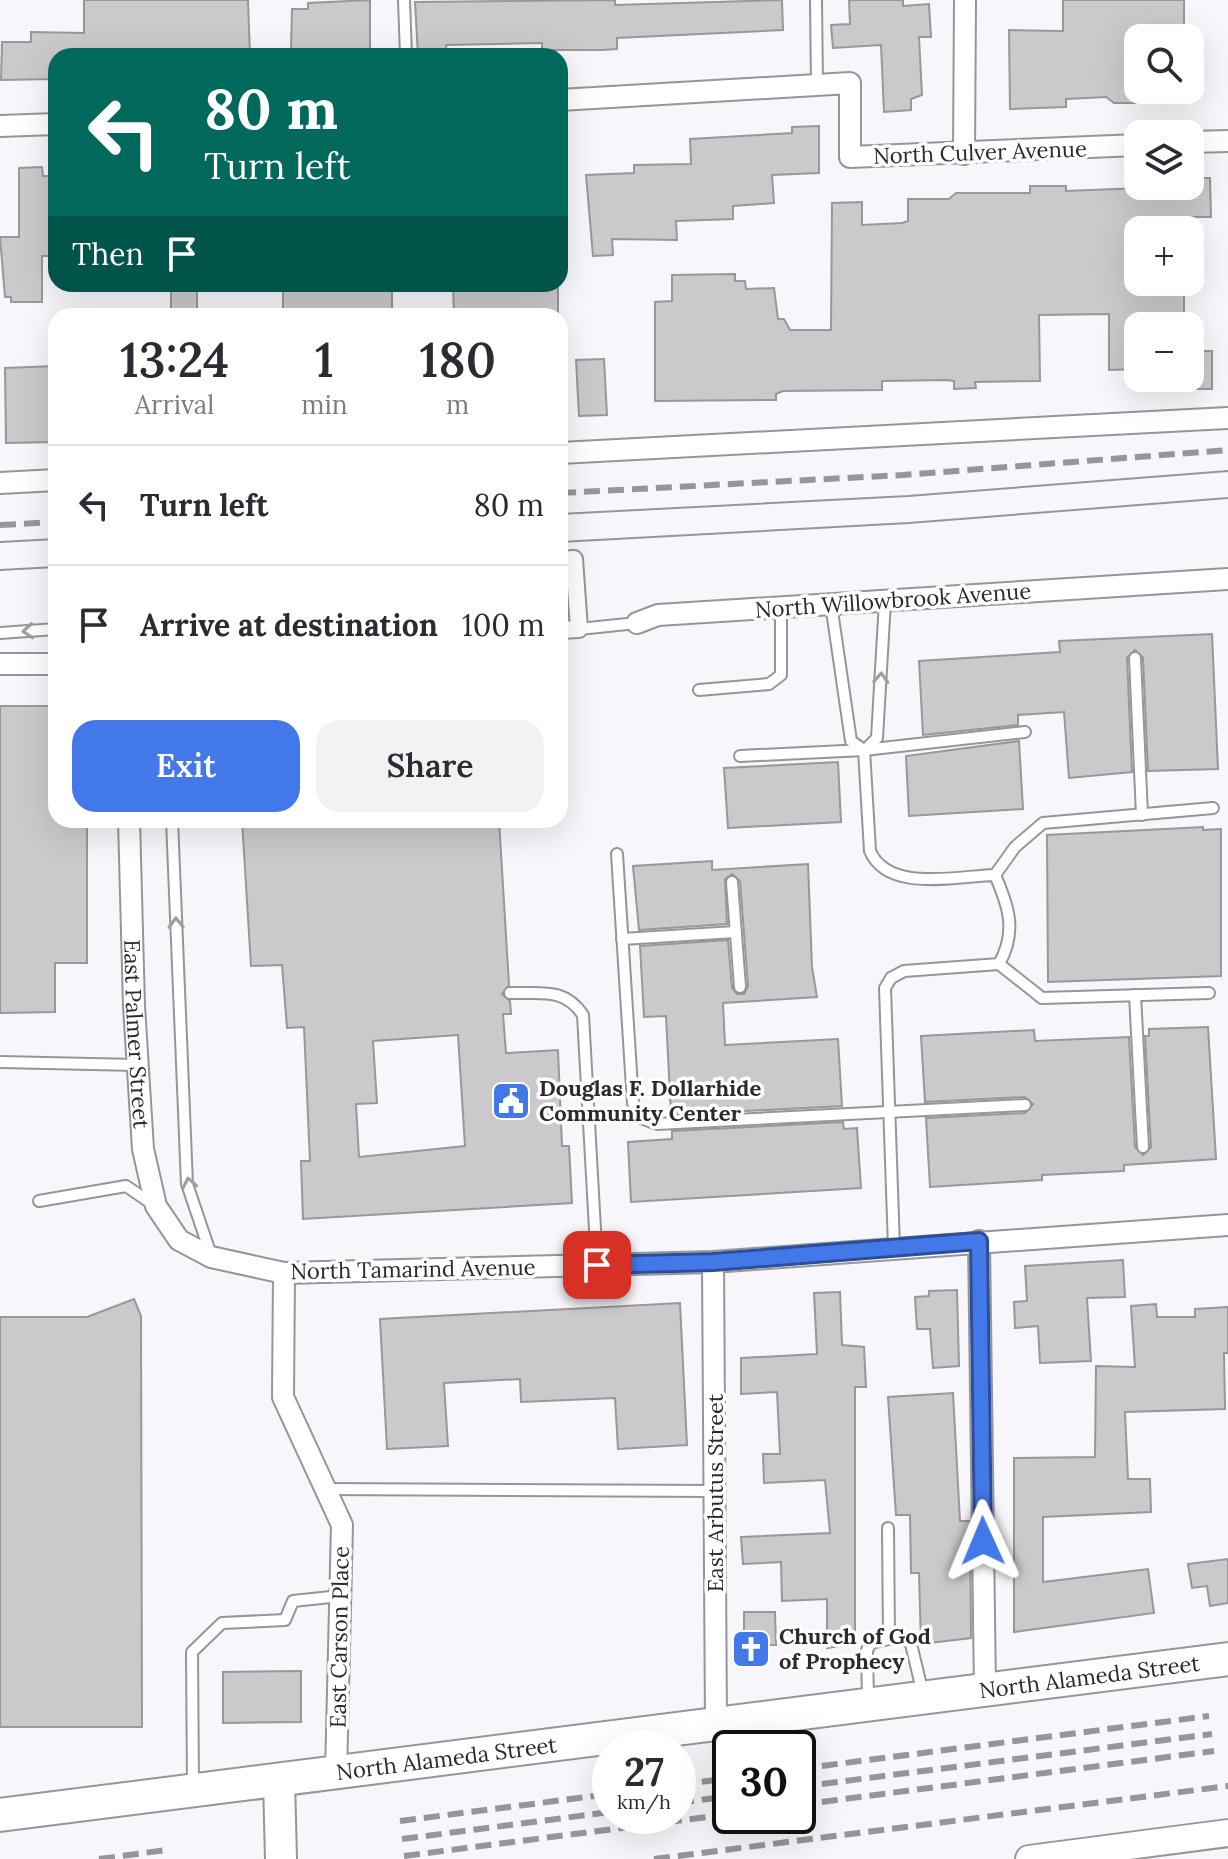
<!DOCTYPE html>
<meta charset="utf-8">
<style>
body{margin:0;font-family:Lora,serif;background:#f2f2f3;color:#2b2b33;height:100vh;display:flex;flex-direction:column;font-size:30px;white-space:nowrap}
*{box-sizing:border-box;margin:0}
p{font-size:26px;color:#7c7c81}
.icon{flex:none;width:44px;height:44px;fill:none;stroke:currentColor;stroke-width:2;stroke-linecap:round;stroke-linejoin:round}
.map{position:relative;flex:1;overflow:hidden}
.drawer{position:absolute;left:48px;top:308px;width:520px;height:520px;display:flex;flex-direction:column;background:#fff;border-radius:24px;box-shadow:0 8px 32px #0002}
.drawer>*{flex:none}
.banner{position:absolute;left:48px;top:48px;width:520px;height:244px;border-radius:24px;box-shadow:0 8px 32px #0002;background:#00695c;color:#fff;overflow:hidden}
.buttons{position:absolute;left:1124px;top:24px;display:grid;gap:16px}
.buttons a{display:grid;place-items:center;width:80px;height:80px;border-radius:16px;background:#fff;box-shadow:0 8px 32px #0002;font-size:40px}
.speed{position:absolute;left:592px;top:1730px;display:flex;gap:16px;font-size:40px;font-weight:700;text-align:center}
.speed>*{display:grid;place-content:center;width:104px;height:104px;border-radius:50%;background:#fff;box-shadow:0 8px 32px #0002;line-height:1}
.speed small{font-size:20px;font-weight:400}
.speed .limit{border:4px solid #111;border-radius:12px;background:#fff;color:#111}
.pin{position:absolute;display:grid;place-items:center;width:68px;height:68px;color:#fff;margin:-34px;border-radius:16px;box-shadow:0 4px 12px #0006}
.me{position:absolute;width:88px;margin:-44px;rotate:359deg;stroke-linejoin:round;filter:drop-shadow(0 0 6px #0008)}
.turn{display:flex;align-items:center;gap:28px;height:168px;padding:0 24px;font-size:36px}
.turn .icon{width:104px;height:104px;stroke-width:2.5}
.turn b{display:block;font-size:56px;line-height:68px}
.then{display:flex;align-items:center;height:76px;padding:0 24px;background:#0003;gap:16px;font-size:30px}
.eta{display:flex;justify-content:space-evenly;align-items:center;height:136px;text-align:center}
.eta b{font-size:48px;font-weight:600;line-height:56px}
.primary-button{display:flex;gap:16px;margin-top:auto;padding:16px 24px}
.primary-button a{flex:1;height:92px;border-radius:24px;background:#4378e9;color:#fff;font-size:32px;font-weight:600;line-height:92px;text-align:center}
.primary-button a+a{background:#f2f2f3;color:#2b2b33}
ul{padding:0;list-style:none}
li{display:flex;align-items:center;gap:24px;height:120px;padding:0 24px;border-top:2px solid #e1e1e2}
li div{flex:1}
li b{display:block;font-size:30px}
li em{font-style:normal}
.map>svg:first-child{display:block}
.building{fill:#ccc9cc;stroke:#9a9699;stroke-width:2;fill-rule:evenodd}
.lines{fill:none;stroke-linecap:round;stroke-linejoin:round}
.service-casing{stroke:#96969a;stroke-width:14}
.pedestrian-casing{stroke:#96969a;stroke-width:20}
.minor-casing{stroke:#96969a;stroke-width:24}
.tertiary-casing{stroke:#96969a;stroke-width:30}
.secondary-casing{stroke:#96969a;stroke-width:34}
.primary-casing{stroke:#96969a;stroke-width:36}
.service{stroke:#fff;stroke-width:10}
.pedestrian{stroke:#fff;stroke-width:16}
.minor{stroke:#fff;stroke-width:20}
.tertiary{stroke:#fff;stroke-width:26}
.secondary{stroke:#fff;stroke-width:30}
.primary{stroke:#fff;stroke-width:32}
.tram{stroke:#96969a;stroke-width:2}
.rail{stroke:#96969a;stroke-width:6;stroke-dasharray:16 8;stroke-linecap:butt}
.oneway{stroke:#9f9fa0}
.route-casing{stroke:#2c4e97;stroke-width:20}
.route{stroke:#4378e9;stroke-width:14}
.labels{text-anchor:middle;stroke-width:7;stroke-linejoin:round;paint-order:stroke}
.street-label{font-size:22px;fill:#2a2a2c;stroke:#fff}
.poi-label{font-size:22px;font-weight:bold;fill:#2a2a2c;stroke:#fff;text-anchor:start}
</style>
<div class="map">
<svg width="1228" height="1859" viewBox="0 0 1228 1859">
<rect width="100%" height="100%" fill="#f6f6fb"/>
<g class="building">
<path d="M84 0H248L250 56H56V79L1 80 2 42H31V32L84 33Z"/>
<path d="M370 0V56H303L302 49 291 50 292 9H308V3Z"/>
<path d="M615 0V5L782 0 783 30 617 38V49L602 50H542V43L446 45 447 56H418L415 2Z"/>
<path d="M849 0H903V6L929 4 931 37H919L922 95 911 99V110L884 112 881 45 833 48 831 25 850 24Z"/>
<path d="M1063 0H1184V36L1133 38 1136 103H1114L1106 97 1066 99V107L1010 109 1009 30 1063 31Z"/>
<path d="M819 126V173L772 175 774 203 733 206V219L676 221 677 240 612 239 613 255 593 256 586 175 634 173V165L691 164 690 139 792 133V127Z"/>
<path d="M42 167 43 176H56V256H42V302H11V297H5L0 237H19V168Z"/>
<path d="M1190 178H1210L1211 217H1183V230H1138V282H1184V326H1138V369L1109 370V314L1039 315 1040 381 975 382 976 388 954 389V381L947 380 882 381V390L783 391 776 394V400L655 401V302L672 301V275L735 274V281H745L746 289 774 288 778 319H784L790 330H831L832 203 862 202V225L902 223 908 221V199H949L956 193H1030V186H1066V191L1190 186Z"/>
<rect x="171" y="284" width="26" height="32"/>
<path d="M453 284 558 288V316H454Z"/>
<path d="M392 289V316L283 315V291Z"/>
<rect x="1190" y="351" width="22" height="38"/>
<path d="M604 359 607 415 579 416 576 360Z"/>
<path d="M56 366V442L6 443 5 368Z"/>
<path d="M1212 634 1218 769 1148 771 1143 658 1135 650 1127 658 1132 772 1069 778 1064 712 1018 715V725L923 735 919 661 1060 652 1059 641Z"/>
<path d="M0 706H56V820H87V963H55V1012L0 1013Z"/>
<path d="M1019 741 1023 809 909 816 906 756Z"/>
<path d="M838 762 841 822 728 828 724 768Z"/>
<path d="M242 820H499L509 985 502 994 510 1001 511 1014H503L506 1053 558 1050 562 1146H569L572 1203 303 1219 301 1161H310L304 1027 287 1028 282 965 251 966ZM458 1035 465 1146 359 1157 356 1104 377 1103 373 1041Z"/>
<path d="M1203 827V830L1221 829V976L1048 982 1047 835Z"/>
<path d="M712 861V870L808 864 812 967 817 997 723 1003 725 1045 838 1039 842 1106 671 1115 666 1016 644 1017 640 946 728 940 732 988 737 994H744L748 986 740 881 732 874 725 879 727 924 639 930 633 866Z"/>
<path d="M1208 1027 1216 1159 1124 1165V1171L1042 1175V1180L930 1187 926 1118 1025 1113 1033 1104 1025 1097 925 1102 921 1036 1034 1030 1035 1041 1129 1037 1135 1147 1143 1155 1151 1147 1145 1036H1149V1029Z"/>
<path d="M843 1122 844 1129 857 1128 861 1188 631 1202 628 1142 672 1139V1131Z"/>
<path d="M1123 1260 1125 1297 1087 1298 1091 1361 1040 1363 1038 1326 1015 1328 1014 1302 1027 1301 1025 1266Z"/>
<path d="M957 1290 959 1366 933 1368 930 1329H917L915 1297 929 1296V1291Z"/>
<path d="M840 1292 842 1345 864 1347 866 1387H855V1644L827 1648V1599L782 1601 781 1562 743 1564 741 1537 830 1533 825 1480 764 1483 763 1454H780L777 1392 741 1394V1358L817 1354 814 1293Z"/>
<path d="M134 1299 141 1316 142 1727H0V1317H87Z"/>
<path d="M680 1303 687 1445 618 1449 615 1398 521 1402 520 1379 444 1383 448 1446 387 1449 380 1319Z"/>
<path d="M1156 1304 1157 1317H1195V1309L1228 1307V1353H1224L1225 1409 1125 1412 1128 1479H1150L1151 1512 1043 1517V1582L1148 1569 1154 1613 1014 1632V1458L1095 1457 1096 1366 1135 1367 1131 1306Z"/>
<path d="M953 1393 960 1521H970L971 1638 921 1644 919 1573H911L910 1515H896L888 1397Z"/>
<path d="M1228 1559V1603L1210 1606 1207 1586 1192 1588 1188 1564Z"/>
<path d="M744 1612H775L776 1645H744Z"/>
<path d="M301 1671V1722L223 1723V1672Z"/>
</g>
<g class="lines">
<defs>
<g id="service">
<path d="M404 0 406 56"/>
<path d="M816 0 817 85"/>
<path d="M831 604 851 741 864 750"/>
<path d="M579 629 637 623"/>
<path d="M0 633 56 629"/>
<path d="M1135 658 1142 815"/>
<path d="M699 690 769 684 781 675V607"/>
<path d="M866 749 877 738 885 601"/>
<path d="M864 750 870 851C888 893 957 876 995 875 1009 907 1017 932 999 964L904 971 891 978 885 988 894 1247"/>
<path d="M740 756 864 750 1025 732"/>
<path d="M172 820 187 1184 211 1255"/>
<path d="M617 854 633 1103 641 1118 657 1124 1025 1105"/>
<path d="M995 875 1015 847 1043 823 1213 808"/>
<path d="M732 882 740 987"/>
<path d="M622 939 735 932"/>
<path d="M999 964 1042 998 1209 993"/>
<path d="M510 993C541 994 564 987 583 1015L597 1265"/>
<path d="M1135 995 1143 1147"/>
<path d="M0 1062 137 1065"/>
<path d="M39 1201 126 1186 154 1205"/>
<path d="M325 1489 715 1491"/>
<path d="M889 1639 901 1635 911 1644 923 1694"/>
<path d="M868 1699 867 1650 871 1643 889 1639 888 1528"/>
<path d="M193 1785 192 1652 222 1623 285 1620 293 1601 340 1596"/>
</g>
<path id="pedestrian" d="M560 560 574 559 579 629 560 630"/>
<g id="minor">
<path d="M560 100 850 83V157L1138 145"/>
<path d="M0 126 56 124"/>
<path d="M1190 142 1228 141"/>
<path d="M964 154 965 0"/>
<path d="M560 453 1228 418"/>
<path d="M0 483 56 480"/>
<path d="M637 623 658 615 1228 579"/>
<path d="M0 664H56"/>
<path id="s1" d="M129 820 134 1006 143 1149 156 1206 179 1240 211 1257 284 1273 713 1262 1228 1225"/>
<path d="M979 1241 985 1691"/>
<path d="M713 1262 716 1724"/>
<path d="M284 1273 283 1397 342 1525 336 1774"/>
</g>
<path id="tertiary" d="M1029 1859 1228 1833"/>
<path id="secondary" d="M279 1781 281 1859"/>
<g id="primary">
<path id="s2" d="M0 1815 1228 1659"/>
</g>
</defs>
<use href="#service" class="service-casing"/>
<use href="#pedestrian" class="pedestrian-casing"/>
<use href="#minor" class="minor-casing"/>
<use href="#tertiary" class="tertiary-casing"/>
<use href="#secondary" class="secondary-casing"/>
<use href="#primary" class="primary-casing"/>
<use href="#service" class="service"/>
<use href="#pedestrian" class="pedestrian"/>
<use href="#minor" class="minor"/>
<use href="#tertiary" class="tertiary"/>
<use href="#secondary" class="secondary"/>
<use href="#primary" class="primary"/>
<g class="tram">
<path d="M560 514 908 496 1228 471"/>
<path d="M0 542 56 539"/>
<path d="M560 542 909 523 1228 498"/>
<path d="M0 570 56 567"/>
</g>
<g class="rail">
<path d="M560 493 903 475 1228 450"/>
<path d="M0 525 56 522"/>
<path d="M798 1769 1209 1716"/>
<path d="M678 1785 730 1778"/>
<path d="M798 1787 1212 1734"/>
<path d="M678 1803 730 1796"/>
<path d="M798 1805 1214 1751"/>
<path d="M400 1821 610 1794"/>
<path d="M402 1839 610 1812"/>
<path d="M404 1856 730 1814"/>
<path d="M99 1859 166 1850"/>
<path d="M654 1859 1228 1786"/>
</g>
</g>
<defs><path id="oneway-chevron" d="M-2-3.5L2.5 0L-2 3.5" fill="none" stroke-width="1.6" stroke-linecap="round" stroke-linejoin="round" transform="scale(2)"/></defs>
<g class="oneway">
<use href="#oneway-chevron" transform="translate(28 631) rotate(176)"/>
<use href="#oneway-chevron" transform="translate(881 678) rotate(-87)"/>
<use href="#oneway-chevron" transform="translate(176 923) rotate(-92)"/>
<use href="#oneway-chevron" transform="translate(189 1183) rotate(-100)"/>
</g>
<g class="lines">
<defs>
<path id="route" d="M597 1265 713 1262 979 1241 983 1541"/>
</defs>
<use href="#route" class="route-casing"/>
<use href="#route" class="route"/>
</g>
<defs>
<symbol id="civic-square" viewBox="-11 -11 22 22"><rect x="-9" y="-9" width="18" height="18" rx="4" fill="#4378e9" stroke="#fff"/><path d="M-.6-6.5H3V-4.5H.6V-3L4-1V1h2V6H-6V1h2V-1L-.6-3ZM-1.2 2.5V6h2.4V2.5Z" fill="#fff"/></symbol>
<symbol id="church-square" viewBox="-11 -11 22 22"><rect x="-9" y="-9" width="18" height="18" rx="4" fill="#4378e9" stroke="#fff"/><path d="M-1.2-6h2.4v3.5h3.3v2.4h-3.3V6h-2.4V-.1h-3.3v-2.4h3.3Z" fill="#fff"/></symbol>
</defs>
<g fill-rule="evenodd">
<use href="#civic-square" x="489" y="1079" width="44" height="44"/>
<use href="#church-square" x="729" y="1627" width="44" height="44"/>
</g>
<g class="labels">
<g class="street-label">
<text transform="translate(980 152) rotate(-2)" y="8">North Culver Avenue</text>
<text transform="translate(893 600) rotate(-4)" y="8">North Willowbrook Avenue</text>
<text dy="8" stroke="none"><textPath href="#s1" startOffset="214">East Palmer Street</textPath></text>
<text transform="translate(413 1269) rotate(-1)" y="8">North Tamarind Avenue</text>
<text transform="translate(715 1493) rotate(-90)" y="8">East Arbutus Street</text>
<text transform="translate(339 1637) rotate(-89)" y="8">East Carson Place</text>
<text dy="8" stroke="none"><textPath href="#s2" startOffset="1098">North Alameda Street</textPath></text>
<text dy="8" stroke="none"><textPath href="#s2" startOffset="450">North Alameda Street</textPath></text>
</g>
<g class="poi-label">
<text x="539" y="1096">Douglas F. Dollarhide<tspan x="539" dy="25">Community Center</tspan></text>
<text x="779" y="1644">Church of God<tspan x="779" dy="25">of Prophecy</tspan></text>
</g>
</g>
</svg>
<div class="buttons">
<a><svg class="icon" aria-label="search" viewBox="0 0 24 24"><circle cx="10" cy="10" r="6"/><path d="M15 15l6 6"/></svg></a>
<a><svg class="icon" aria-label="layers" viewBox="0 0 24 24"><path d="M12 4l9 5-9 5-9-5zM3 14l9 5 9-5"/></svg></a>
<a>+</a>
<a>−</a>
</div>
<div class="speed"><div>27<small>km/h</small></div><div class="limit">30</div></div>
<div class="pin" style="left:597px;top:1265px;background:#d93025"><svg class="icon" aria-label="arrive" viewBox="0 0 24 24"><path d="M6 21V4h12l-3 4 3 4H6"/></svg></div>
<svg class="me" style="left:983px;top:1541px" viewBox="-20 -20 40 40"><path d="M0-17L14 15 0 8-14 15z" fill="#4378e9" stroke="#fff" stroke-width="4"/></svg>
<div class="banner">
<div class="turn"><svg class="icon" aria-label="left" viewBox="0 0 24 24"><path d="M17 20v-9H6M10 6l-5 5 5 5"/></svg><div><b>80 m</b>Turn left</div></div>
<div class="then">Then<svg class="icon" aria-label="arrive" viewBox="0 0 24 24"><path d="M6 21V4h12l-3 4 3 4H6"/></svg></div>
</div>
<section class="drawer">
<div class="eta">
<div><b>13:24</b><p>Arrival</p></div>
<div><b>1</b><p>min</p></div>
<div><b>180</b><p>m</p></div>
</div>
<ul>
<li><svg class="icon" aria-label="left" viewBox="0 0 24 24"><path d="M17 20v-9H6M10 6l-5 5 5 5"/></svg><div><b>Turn left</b></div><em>80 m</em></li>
<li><svg class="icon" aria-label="arrive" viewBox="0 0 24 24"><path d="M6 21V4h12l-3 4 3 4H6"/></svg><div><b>Arrive at destination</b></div><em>100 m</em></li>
</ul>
<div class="primary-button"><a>Exit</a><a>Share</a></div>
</section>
</div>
